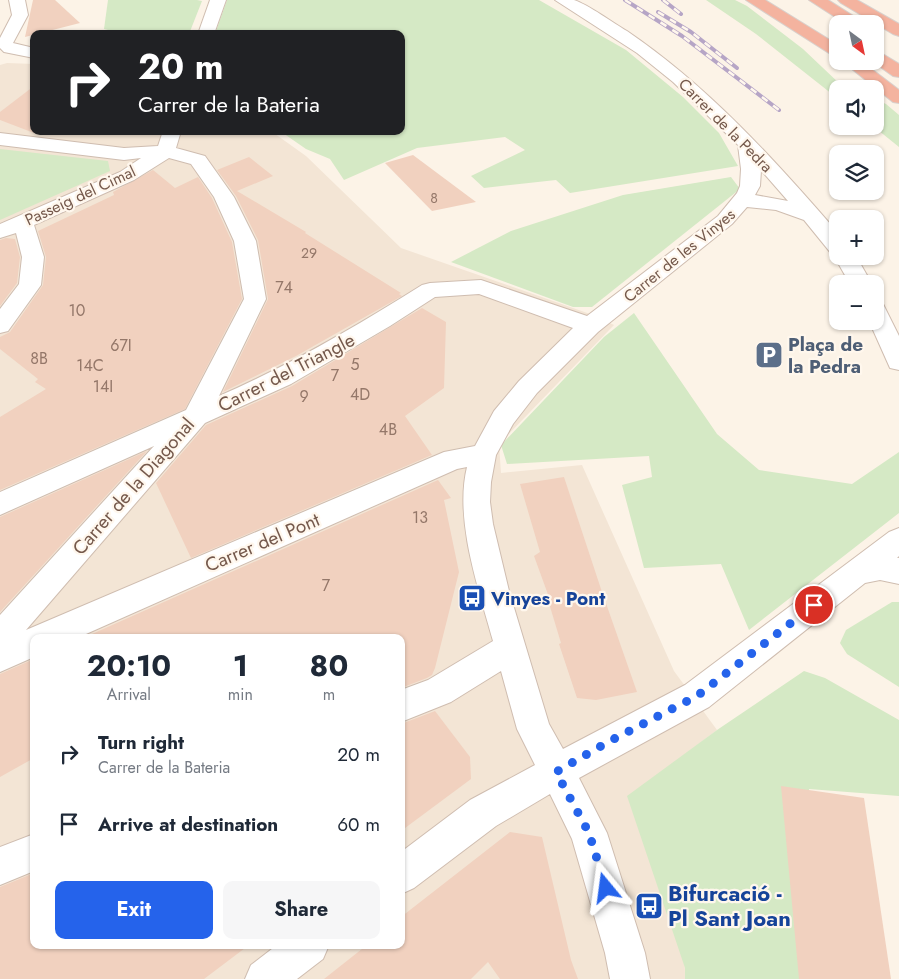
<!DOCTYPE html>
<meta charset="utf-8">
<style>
body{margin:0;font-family:Jost,sans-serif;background:#f6f6f7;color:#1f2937;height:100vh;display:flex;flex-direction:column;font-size:19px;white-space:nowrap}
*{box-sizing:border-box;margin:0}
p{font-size:16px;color:#747a83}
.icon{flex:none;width:28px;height:28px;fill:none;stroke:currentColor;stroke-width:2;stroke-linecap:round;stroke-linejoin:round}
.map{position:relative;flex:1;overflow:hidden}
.sheet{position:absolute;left:30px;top:634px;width:375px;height:315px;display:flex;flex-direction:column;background:#fff;border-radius:10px;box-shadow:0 1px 4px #0004}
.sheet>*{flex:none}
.guide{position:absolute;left:30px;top:30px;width:375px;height:105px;border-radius:10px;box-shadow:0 1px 4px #0004;background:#202124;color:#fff;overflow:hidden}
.needle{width:32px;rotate:147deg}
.buttons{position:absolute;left:829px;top:15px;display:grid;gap:10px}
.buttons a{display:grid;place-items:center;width:55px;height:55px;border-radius:10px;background:#fff;box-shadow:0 1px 4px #0004;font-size:25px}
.pin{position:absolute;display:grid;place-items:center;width:42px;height:42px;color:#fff;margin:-21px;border:2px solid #fff;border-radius:50%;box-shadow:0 1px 5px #0007}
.me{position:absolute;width:55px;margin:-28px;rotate:344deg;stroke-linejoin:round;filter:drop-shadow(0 0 4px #0008)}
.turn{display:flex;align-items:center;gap:18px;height:105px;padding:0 25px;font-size:22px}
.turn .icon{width:65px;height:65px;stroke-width:2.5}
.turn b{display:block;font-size:35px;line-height:42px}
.eta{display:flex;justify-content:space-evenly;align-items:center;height:85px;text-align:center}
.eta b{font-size:30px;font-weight:700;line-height:35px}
.primary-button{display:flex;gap:10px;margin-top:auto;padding:10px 25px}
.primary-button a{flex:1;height:58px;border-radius:10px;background:#2563eb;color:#fff;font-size:20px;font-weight:700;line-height:58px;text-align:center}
.primary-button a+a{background:#f6f6f7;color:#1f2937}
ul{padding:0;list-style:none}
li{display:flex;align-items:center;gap:15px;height:70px;padding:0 25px}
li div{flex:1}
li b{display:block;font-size:19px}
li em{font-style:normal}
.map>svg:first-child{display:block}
.residential{fill:#f3e5d5;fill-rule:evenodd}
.green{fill:#d5e9c5}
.building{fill:#f1d1bf}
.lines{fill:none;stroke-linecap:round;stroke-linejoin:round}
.street-casing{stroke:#cfbdb0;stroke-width:2}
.highway-casing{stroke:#d8d1cd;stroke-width:2}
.street{fill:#fff;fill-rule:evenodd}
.highway{fill:#f4b39f;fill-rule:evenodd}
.rail-casing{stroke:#b6a5c6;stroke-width:4}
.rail{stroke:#fff7ed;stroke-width:2.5;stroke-dasharray:7;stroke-linecap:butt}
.route{stroke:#2563eb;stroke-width:9;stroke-dasharray:0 16.2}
.labels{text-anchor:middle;stroke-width:4.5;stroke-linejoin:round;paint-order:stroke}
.far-number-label{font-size:14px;fill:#947769}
.far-street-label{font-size:16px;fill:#75594c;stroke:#fff7ed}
.number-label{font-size:16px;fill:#947769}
.service-label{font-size:19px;font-weight:bold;fill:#4e5e75;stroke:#fff7ed;text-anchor:start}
.street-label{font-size:19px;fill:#75594c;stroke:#fff7ed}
.transit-label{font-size:19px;font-weight:bold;fill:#164399;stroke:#fff7ed;text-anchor:start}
.near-transit-label{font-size:22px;font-weight:bold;fill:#164399;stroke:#fff7ed;text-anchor:start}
</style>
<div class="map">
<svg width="899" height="979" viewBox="0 0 899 979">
<rect width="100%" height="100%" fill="#fcf3e7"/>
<path class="residential" d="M7 63 34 64V131H271L306 156 401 248 593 315 614 325 499 444 501 473 582 465 674 671 717 730 683 756 685 979H0V65ZM34 638H401V945H34Z"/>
<g class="green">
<path d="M108 0H197L202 1 189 34H124L104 29Z"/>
<path d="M227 0H539L626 50 683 97 719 133 738 166 570 193 556 180 484 188 471 176 525 150 505 137 417 148 344 180 330 159 306 149 280 131H401V34H215Z"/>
<path d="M706 0H735L747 6 803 49 841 85 851 89H838L837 98 756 34Z"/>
<path d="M875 99 886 104 899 115V147L873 126H875Z"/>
<path d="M0 149 108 161 110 171 0 220Z"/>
<path d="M731 177 740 189 592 307H573L451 262 511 231 623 195Z"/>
<path d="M634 313 717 434 759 470 852 484 899 452V513L749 630 721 564 644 568 622 485 652 477 649 456 507 464 501 445 604 337Z"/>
<path d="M892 602H899V687L847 654 840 643 846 630Z"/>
<path d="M804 671 825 678 899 720V796L809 789 825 979H685V968L627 796 717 730Z"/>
</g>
<g class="building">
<path d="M33 0H55L80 23 25 37Z"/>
<path d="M34 86V133L0 120V112Z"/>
<path d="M413 155 476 202 432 211 385 163Z"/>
<path d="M249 157 273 176 237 191 306 232 305 233 401 293 399 294 402 296 296 356 223 392 268 299 258 240 236 196 217 170Z"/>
<path d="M153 170 175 188 198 177 212 198 232 242 242 299 185 409 0 490V417L46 389 35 382 38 379 0 349V337L10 332 43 285 46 257 38 231 114 195 113 192Z"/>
<path d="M6 238 15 239 20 257 17 283 0 306V240Z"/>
<path d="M422 308 446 322 444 388 405 416 432 455 191 558 156 483 206 425 292 386Z"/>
<path d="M147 451 0 612V517Z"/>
<path d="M564 477 601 589 637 692 596 700 577 698 559 644 561 643 548 600H550L534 556 540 552 520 484Z"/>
<path d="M438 480 451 498 444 500 459 572 435 668 432 675 427 678 401 688V638H83Z"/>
<path d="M34 659V758L0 777V674Z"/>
<path d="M435 711 470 757 471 779 401 831V724Z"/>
<path d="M781 786 864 798 891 979H799Z"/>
<path d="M510 832 542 837 571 960 578 979H500L488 962 471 979H324L367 945H401V917Z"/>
<path d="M34 873V945H249L204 979H0V887Z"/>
</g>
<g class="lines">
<defs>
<g id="street">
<path d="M9 0H25L28 15 13 43 34 48V58L4 52 0 48V38L12 15Z"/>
<path d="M210 0H226L214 34H198Z"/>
<path d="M555 0C561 0 569 0 574 0 589 5 613 23 627 31 708 86 774 159 838 233V256H856L872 284H850L834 256 836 253 830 252 804 220 776 210 747 207 732 224 598 332 537 393 513 424 496 455 491 482 490 502 493 524 509 591 549 724 563 749 685 685 889 532 899 528V556L897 558H899V584L880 580 865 583 709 707 579 778 607 833 645 953 650 979H610L605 953 572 839 550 794 496 826 414 888 401 894V852L470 800 535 765 517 729 501 671 451 702 401 722V690L428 680 493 641C479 590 454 520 467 467L457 469 77 638H34V657L0 672V615L154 446 0 515V492L186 410 244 299 234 241 214 197 191 164 169 158 134 180 34 225 44 257 41 285 8 331 0 333V309L19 284 22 257 16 233 0 238V224L120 172 141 158 124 160 0 145V133L124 148 158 146 163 131H181L176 148 205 156 234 197 256 241 266 299 219 396C290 365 357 326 422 285L430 283 481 280 587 316 718 216 737 193 740 186 741 169 738 145 673 82 637 53ZM761 170 788 201 755 195 760 186ZM479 294 573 328 519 381 494 411 475 446 444 452 26 630 205 423 291 384 390 326 435 297Z"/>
<path d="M875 301 883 304 899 336V370L890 368 869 321H875Z"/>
<path d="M34 834V871L0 885V847Z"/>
<path d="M277 945H329L323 959 297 979H245L251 965Z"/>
</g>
<g id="highway">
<path d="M746 0H765L838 45V57L832 55Z"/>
<path d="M809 0H828L866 24H846Z"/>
<path d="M838 0H857L899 24V36L893 34 841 3Z"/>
<path d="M875 51 881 53 899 64V77L893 76 872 61H875Z"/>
<path d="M842 61H861L899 90V103L893 102Z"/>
</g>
</defs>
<use href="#street" class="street-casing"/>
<use href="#highway" class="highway-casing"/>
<use href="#street" class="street"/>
<use href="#highway" class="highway"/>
<defs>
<g id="rail">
<path d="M625 0 682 36 779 110"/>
<path d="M663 0 681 14"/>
<path d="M658 12 691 32 737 68"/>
</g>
</defs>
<use href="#rail" class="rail-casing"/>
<use href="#rail" class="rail"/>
</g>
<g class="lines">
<path class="route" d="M606 888 589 833 556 772 608 742 697 696 814 605"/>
</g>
<defs>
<symbol id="parking-square" viewBox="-11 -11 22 22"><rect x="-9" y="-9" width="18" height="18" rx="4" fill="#5c6f8a" stroke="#fff7ed"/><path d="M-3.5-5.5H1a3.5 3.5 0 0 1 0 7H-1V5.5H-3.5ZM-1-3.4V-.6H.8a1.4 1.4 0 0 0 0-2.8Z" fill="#fff"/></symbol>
<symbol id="bus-square" viewBox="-11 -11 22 22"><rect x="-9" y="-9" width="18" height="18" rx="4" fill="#1a4fb4" stroke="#fff7ed"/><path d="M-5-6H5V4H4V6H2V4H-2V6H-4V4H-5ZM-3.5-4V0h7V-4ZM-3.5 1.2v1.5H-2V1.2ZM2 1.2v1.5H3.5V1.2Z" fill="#fff"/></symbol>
</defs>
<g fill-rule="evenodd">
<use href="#parking-square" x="753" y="339" width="32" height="32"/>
<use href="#bus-square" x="456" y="582" width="32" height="32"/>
<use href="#bus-square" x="633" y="890" width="32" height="32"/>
</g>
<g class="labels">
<g class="far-number-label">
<text x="434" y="203">8</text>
<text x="309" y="258">29</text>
</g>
<g class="far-street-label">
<text transform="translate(726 125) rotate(45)" y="6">Carrer de la Pedra</text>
<text transform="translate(80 195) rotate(-25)" y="6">Passeig del Cimal</text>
<text transform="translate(679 255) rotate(-39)" y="6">Carrer de les Vinyes</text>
</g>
<g class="number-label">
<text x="284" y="293">74</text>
<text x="77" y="316">10</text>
<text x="121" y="351">67I</text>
<text x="39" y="364">8B</text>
<text x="355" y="370">5</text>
<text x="90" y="371">14C</text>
<text x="335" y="381">7</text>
<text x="103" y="392">14I</text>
<text x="360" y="400">4D</text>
<text x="304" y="402">9</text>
<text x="388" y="435">4B</text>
<text x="420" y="523">13</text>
<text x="326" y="591">7</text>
</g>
<g class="service-label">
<text x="788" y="351">Plaça de<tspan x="788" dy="22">la Pedra</tspan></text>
</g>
<g class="street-label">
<text transform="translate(286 372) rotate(-27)" y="7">Carrer del Triangle</text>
<text transform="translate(133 486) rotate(-49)" y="7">Carrer de la Diagonal</text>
<text transform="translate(262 542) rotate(-23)" y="7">Carrer del Pont</text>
</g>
<g class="transit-label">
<text x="491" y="605">Vinyes - Pont</text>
</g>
<g class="near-transit-label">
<text x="668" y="901">Bifurcació -<tspan x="668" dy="25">Pl Sant Joan</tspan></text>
</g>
</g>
</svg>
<div class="buttons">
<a><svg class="needle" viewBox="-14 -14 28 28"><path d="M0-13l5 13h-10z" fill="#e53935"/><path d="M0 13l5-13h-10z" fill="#747a83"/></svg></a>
<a><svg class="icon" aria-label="sound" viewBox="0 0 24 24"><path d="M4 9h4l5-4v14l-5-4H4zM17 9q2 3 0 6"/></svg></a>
<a><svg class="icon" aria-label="layers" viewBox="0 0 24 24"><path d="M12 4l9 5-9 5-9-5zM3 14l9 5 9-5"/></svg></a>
<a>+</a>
<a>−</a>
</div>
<div class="pin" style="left:814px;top:605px;background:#d93025"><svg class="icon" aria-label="arrive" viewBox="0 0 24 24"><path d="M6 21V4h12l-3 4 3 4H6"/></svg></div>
<svg class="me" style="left:606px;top:888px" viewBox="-20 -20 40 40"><path d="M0-17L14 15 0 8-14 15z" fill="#2563eb" stroke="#fff" stroke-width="4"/></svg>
<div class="guide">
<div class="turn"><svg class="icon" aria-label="right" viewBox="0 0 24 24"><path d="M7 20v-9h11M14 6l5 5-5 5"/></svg><div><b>20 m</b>Carrer de la Bateria</div></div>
</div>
<section class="sheet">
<div class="eta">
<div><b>20:10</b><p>Arrival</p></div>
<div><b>1</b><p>min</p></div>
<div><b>80</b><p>m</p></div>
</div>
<ul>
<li><svg class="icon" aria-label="right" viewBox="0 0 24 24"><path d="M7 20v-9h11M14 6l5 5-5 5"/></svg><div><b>Turn right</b><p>Carrer de la Bateria</p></div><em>20 m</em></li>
<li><svg class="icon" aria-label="arrive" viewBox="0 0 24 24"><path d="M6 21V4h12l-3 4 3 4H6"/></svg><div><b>Arrive at destination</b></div><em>60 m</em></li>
</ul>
<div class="primary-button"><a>Exit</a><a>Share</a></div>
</section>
</div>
